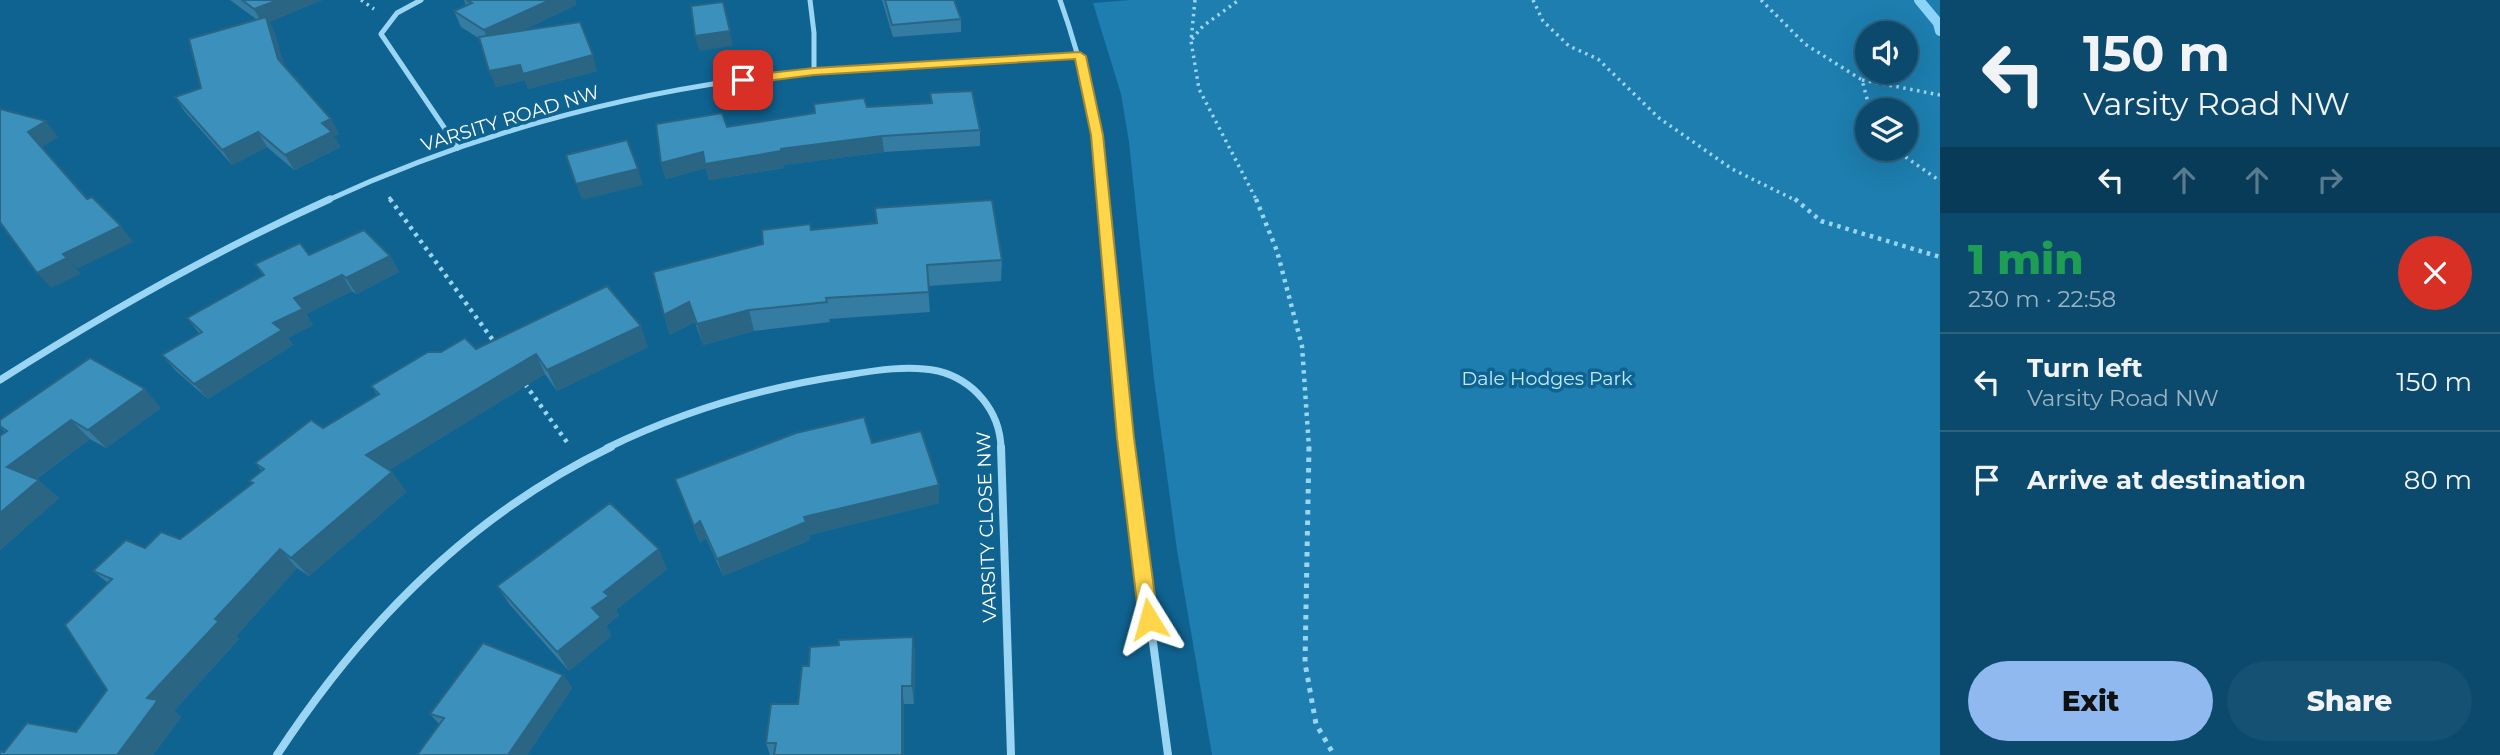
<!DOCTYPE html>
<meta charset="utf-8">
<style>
body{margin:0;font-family:Montserrat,sans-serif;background:#145172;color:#f1f3f6;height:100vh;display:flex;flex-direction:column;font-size:26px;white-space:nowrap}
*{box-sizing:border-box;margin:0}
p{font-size:23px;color:#9ab3c2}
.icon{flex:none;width:38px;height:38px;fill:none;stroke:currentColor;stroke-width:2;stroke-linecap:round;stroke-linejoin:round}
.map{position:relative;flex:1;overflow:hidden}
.sheet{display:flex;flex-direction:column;background:#0b4a6d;width:560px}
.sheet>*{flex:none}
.hud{background:#0b4a6d;color:#f1f3f6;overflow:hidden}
.tools{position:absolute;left:1855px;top:21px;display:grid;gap:14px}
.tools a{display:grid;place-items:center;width:63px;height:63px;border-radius:50%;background:#0b4a6d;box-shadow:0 7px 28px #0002,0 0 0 2px #2b6280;font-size:35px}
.pin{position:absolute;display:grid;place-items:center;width:60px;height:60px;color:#fff;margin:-30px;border-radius:14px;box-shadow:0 4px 10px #0006}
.me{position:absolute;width:77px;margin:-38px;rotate:352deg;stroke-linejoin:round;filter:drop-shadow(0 0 5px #0008)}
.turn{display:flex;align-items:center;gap:24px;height:147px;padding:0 28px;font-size:32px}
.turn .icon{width:91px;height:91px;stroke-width:2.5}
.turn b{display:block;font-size:49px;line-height:60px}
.lanes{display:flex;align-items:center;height:66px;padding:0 28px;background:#0003;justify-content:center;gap:35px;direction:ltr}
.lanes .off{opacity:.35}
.round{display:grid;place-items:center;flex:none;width:74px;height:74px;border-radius:37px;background:#145172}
.summary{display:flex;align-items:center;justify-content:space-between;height:119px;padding:0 28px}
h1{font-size:42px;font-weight:800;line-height:52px;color:#1e9e55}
.primary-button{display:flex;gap:14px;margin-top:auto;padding:14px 28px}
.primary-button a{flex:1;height:80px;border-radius:42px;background:#90b9f0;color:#111;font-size:28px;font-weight:800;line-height:80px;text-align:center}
.primary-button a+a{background:#145172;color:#f1f3f6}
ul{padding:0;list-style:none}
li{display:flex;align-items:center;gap:21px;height:98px;padding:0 28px;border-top:2px solid #2b6280}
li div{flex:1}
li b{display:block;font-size:26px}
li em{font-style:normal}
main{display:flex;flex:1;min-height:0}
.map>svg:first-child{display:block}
.green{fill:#1d7eaf;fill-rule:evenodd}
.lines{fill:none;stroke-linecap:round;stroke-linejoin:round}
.stream{stroke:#8bd4f7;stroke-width:10}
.path-far2{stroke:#9ad5f3;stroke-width:3.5;stroke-dasharray:2.5 4.5;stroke-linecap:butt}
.path-far1{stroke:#9ad5f3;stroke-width:4.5;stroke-dasharray:3.5 5;stroke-linecap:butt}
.path{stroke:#9ad5f3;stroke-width:5;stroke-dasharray:4.5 6;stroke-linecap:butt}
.street-far2{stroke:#9ad5f3;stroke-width:5}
.street-far1{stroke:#9ad5f3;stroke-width:7}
.street{stroke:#9ad5f3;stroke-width:8}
.wall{fill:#347ca2}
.shaded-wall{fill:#2a6584}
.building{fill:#3c90bc;stroke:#2a6584;stroke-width:2}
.route{fill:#ffd54a;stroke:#a68a30;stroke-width:2}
.labels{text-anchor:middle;stroke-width:7;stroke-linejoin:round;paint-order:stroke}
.street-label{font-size:19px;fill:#fff;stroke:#0f6391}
.park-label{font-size:19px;fill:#c1eafe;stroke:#0f6391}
</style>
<main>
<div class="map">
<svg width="1940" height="755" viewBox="0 0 1940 755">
<rect width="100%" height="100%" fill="#0f6391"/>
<path class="green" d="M1130 0H1940V755H1212L1177 550 1154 379 1129 142 1121 94 1093 3ZM1867 33H1906V72H1867ZM1906 110V149H1867V110Z"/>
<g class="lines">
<path class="stream" d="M1919 0 1938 23 1940 31"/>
<g class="path-far2">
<path d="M361 0 374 9"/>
<path d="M1195 0 1191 41 1199 89 1257 201"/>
<path d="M1533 0 1543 21 1569 46 1598 59 1659 118 1732 169 1797 201"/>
<path d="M1761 0 1805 44 1862 80 1870 110"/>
<path d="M1192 39 1203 26 1239 0"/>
<path d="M1862 80 1940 95"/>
<path d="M1894 149 1940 181"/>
<path d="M389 197 392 201"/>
</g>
<g class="path-far1">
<path d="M390 199 495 343"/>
<path d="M1256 199 1277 251 1302 346 1309 448"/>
<path d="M1795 199 1821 221 1940 257"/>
<path d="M525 384 569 445"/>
</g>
<path class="path" d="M1309 447 1305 663 1316 724 1334 755"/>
<g class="street-far2">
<path d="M421 0 397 13 381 34 458 148"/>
<path d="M810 0 814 33V72"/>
<path d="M1060 0C1085 70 1096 127 1103 201"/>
<path d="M326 201C463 138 614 95 763 77 868 64 974 62 1080 56"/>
</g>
<g class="street-far1">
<path d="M1103 199 1127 448"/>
<path d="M0 380C107 312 215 251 330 199"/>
<path d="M607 448C683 411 764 387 847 375 877 370 909 365 938 371 974 380 1000 411 1001 448"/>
</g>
<g class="street">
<path d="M1001 447 1011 755"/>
<path d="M1127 447 1168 755"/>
<path d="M277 755C362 625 469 515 611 447"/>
</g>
</g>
<g class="wall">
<path d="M230 0H322L269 22 274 31 284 66 331 119 339 134 334 136 340 147 294 170 267 147 232 165 185 112 175 97 201 88 256 19Z"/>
<path d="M464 0H575L576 5 523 30 597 71 528 89 525 80 496 87 480 39 461 27 454 11 466 6Z"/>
<path d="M882 0H954L961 19V32L893 37Z"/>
<path d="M930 93 980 130V146L884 152 783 165 784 168 709 180 706 168 666 179 661 163 727 127 867 107 931 103Z"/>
<path d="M811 230 1002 260 1001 281 928 286 930 312 829 319 830 322 754 331 703 345 695 322 670 335 664 315Z"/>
<path d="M309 255 390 256 399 272 356 294 352 291 306 314 313 325 288 338 293 345 208 399 176 371 162 355 199 333 187 318 263 276 255 264Z"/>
<path d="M648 347 557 391 545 374 389 470 392 472 406 492 309 576 297 568 236 636 239 639 174 711 181 717 153 755H0L4 752 76 732 107 690 108 583 93 571 145 548 180 539 252 484 249 481 262 471 255 463 323 428 377 395 371 386 476 349Z"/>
<path d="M161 408 106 448 90 439 36 479 59 498 0 550V436L5 432 0 427V420Z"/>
<path d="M872 443 939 485V503L809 535 810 540 723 576 706 538 700 543 675 479Z"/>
<path d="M667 569 616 610 619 615 606 626 611 636 569 671 510 605 497 586Z"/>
<path d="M913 637 915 656 914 704H904V755H770L766 743 798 704 809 666 839 645Z"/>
<path d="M563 675 572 688 527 755H417L439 724 430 714Z"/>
</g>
<g class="shaded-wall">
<path d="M278 0H322L269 22 274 31 287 74 278 59 263 25 254 9Z"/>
<path d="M550 0H575L576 5 490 46 484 30Z"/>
<path d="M730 31 733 46 699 51 695 36Z"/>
<path d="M593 55 597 71 528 89 525 80 496 87 489 71 520 65Z"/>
<path d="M331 119 339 134 334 136 340 147 294 170 285 155 322 123Z"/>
<path d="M46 121 58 137 41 148 28 132Z"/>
<path d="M258 132 267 147 232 165 222 150Z"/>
<path d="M882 136 884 152 783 165 784 168 709 180 706 168 666 179 661 163 703 152 781 149Z"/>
<path d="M638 169 643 185 582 200 576 184Z"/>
<path d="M121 226 133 242 77 269 63 254Z"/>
<path d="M390 256 399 272 356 294 346 278Z"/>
<path d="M67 258 81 274 51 288 37 273Z"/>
<path d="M342 275 352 291 306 314 313 325 288 338 293 345 208 399 194 384 273 323 294 298Z"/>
<path d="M689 302 695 322 670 335 664 315Z"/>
<path d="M749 310 754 331 703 345 697 324Z"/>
<path d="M641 326 648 347 557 391 547 370Z"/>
<path d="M536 354 545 374 381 475 366 455Z"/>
<path d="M145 389 161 408 106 448 88 430Z"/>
<path d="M71 420 90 439 27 485 7 467Z"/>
<path d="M392 472 406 492 309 576 291 558Z"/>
<path d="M39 480 59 498 0 550V513Z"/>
<path d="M939 485V503L809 535 810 540 723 576 717 559 804 517Z"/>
<path d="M700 521 706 538 700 543 694 526Z"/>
<path d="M280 549 297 568 236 636 239 639 174 711 181 717 153 755H117L147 698 215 619Z"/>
<path d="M659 549 667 569 616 610 619 615 606 626 611 636 569 671 557 652 592 608 604 592Z"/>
<path d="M913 637 915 656 914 704 912 686Z"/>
<path d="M563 675 572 688 527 755H508Z"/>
<path d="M902 686 904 704V755H902Z"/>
</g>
<g class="building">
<path d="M242 0H278L254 9Z"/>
<path d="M466 0H550L484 30 454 11 472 3Z"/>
<path d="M885 0H954L961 19 892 25Z"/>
<path d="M723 2 730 31 695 36 691 6Z"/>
<path d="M266 17 278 59 331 119 322 123 332 132 285 155 258 132 222 150 175 97 201 88 189 39Z"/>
<path d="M580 22 593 55 523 74 520 65 489 71 479 37Z"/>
<path d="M972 91 980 130 882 136 781 149V151L705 164 703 152 661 163 656 124 722 113 727 127 815 113 814 104 864 98 867 107 932 103 930 93Z"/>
<path d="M0 109 46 121 28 132 87 199 92 197 121 226 63 254 67 258 37 273 0 222Z"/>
<path d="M627 140 638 169 576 184 566 155Z"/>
<path d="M992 200 1002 260 927 265 929 292 826 298 827 302 749 310 697 324 689 302 664 315 653 272 763 244 762 230 810 224 811 230 877 223 875 208Z"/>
<path d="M364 230 390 256 346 278 342 275 294 298 303 309 273 323 282 330 194 384 162 355 202 332 187 318 264 275 255 264 300 243 309 255Z"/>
<path d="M607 286 641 326 547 370 536 354 366 455 392 472 291 558 280 549 215 619 219 621 147 698 158 700 117 755H0V751L4 752 27 723 76 732 107 690 65 625 112 579 93 571 126 540 145 548 161 532 180 539 253 483 249 481 264 469 255 463 311 420 323 428 379 394 371 386 428 352H441L465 338 476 349Z"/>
<path d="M90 358 145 389 88 430 71 420 7 467 39 480 0 513V436L7 431 0 426V420Z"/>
<path d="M864 417 872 443 921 431 939 485 804 517 806 522 717 559 700 521 694 526 675 479 796 433Z"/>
<path d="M610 503 659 549 604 592 609 596 592 608 601 617 557 652 497 586Z"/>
<path d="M913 637 912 686H902V755H774L776 743H766L771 704H798L802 666H809L810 647 839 645 838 640Z"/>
<path d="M483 643 563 675 508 755H417L444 718 430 714Z"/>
</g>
<path class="route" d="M1080 52 1086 56 1103 135 1134 438 1158 619 1155 625 1149 628 1142 625 1139 619 1117 438 1091 135 1075 59 814 75 743 84 737 80 743 76 814 68Z"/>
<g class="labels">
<g class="street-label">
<text transform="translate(510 118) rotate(-17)" y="7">VARSITY ROAD NW</text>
<text transform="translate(986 527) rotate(-92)" y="7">VARSITY CLOSE NW</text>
</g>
<g class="park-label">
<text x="1547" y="385">Dale Hodges Park</text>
</g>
</g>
</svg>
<div class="tools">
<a><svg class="icon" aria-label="sound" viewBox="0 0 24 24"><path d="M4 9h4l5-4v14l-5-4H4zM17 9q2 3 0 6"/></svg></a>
<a><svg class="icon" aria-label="layers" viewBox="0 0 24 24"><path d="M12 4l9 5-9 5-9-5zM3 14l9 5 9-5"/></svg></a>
</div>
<div class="pin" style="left:743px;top:80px;background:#d93025"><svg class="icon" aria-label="arrive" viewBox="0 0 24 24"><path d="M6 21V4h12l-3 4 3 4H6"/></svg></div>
<svg class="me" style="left:1149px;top:619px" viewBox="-20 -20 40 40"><path d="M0-17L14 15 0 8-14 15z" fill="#ffd54a" stroke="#fff" stroke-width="4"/></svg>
</div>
<section class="sheet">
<div class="hud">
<div class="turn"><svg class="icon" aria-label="left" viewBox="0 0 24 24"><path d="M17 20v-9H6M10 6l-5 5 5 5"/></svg><div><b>150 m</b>Varsity Road NW</div></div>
<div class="lanes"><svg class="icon" aria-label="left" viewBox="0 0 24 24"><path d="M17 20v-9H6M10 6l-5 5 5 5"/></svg><svg class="icon off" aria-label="ahead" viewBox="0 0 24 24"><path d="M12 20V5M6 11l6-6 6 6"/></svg><svg class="icon off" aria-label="ahead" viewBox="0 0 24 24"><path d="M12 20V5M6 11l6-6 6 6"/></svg><svg class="icon off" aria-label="right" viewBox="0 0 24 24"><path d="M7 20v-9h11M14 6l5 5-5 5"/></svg></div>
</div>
<div class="summary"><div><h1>1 min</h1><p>230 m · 22:58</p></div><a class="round" style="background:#d93025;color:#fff"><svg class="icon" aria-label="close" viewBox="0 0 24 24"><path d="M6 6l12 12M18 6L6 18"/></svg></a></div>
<ul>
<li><svg class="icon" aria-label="left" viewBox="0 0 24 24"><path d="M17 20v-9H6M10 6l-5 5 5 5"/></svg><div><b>Turn left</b><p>Varsity Road NW</p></div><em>150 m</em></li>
<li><svg class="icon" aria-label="arrive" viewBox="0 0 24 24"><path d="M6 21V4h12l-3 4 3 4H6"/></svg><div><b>Arrive at destination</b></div><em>80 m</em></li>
</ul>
<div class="primary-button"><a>Exit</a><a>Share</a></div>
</section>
</main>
